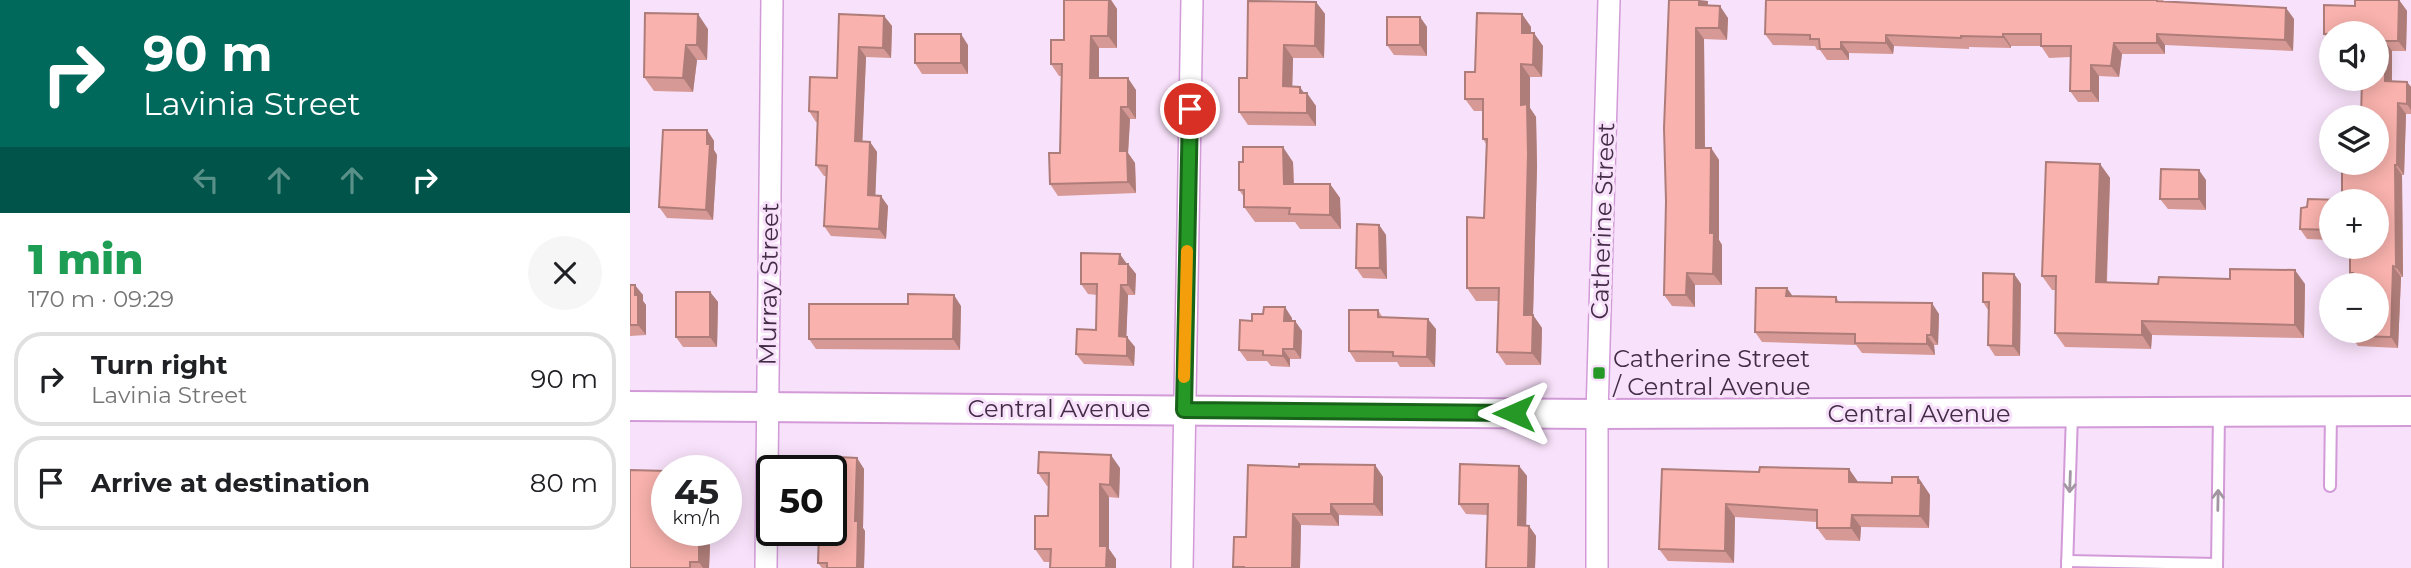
<!DOCTYPE html>
<meta charset="utf-8">
<style>
body{margin:0;font-family:Montserrat,sans-serif;background:#f6f6f6;color:#202124;height:100vh;display:flex;flex-direction:column;font-size:26px;white-space:nowrap}
*{box-sizing:border-box;margin:0}
p{font-size:23px;color:#757577}
.icon{flex:none;width:38px;height:38px;fill:none;stroke:currentColor;stroke-width:2;stroke-linecap:round;stroke-linejoin:round}
.map{position:relative;flex:1;overflow:hidden}
.side{display:flex;flex-direction:column;background:#fff;width:630px}
.side>*{flex:none}
.hud{background:#00695c;color:#fff;overflow:hidden}
.controls{position:absolute;left:1689px;top:21px;display:grid;gap:14px}
.controls a{display:grid;place-items:center;width:70px;height:70px;border-radius:50%;background:#fff;box-shadow:0 4px 18px #0003;font-size:35px}
.speed{position:absolute;left:21px;top:455px;display:flex;gap:14px;font-size:35px;font-weight:700;text-align:center}
.speed>*{display:grid;place-content:center;width:91px;height:91px;border-radius:50%;background:#fff;box-shadow:0 4px 18px #0003;line-height:1}
.speed small{font-size:18px;font-weight:400}
.speed .limit{border:4px solid #111;border-radius:10px;background:#fff;color:#111}
.pin{position:absolute;display:grid;place-items:center;width:60px;height:60px;color:#fff;margin:-30px;border:4px solid #fff;border-radius:50%;box-shadow:0 2px 7px #0007}
.me{position:absolute;width:77px;margin:-38px;rotate:270deg;stroke-linejoin:round;filter:drop-shadow(0 0 5px #0008)}
.turn{display:flex;align-items:center;gap:24px;height:147px;padding:0 28px;font-size:32px}
.turn .icon{width:91px;height:91px;stroke-width:2.5}
.turn b{display:block;font-size:49px;line-height:60px}
.lanes{display:flex;align-items:center;height:66px;padding:0 28px;background:#0003;justify-content:center;gap:35px;direction:ltr}
.lanes .off{opacity:.35}
.round{display:grid;place-items:center;flex:none;width:74px;height:74px;border-radius:37px;background:#f6f6f6}
.headline{display:flex;align-items:center;justify-content:space-between;height:119px;padding:0 28px}
h1{font-size:42px;font-weight:800;line-height:52px;color:#1e9e55}
ul{padding:0;list-style:none}
li{display:flex;align-items:center;gap:21px;height:94px;margin:0 14px 10px;padding:0 14px;border:4px solid #e0e0e0;border-radius:28px}
li div{flex:1}
li b{display:block;font-size:26px}
li em{font-style:normal}
main{display:flex;flex:1;min-height:0}
.map>svg:first-child{display:block}
.lines{fill:none;stroke-linecap:round;stroke-linejoin:round}
.service-casing{stroke:#d29bd8;stroke-width:14}
.minor-casing{stroke:#d29bd8;stroke-width:24}
.secondary-casing{stroke:#d29bd8;stroke-width:32}
.service{stroke:#fff;stroke-width:10}
.minor{stroke:#fff;stroke-width:21}
.secondary{stroke:#fff;stroke-width:28}
.wall{fill:#d69995}
.shaded-wall{fill:#ae7d79}
.building{fill:#f9b2ad;stroke:#ae7d79;stroke-width:2}
.oneway{stroke:#a196a2}
.route-casing{stroke:#186319;stroke-width:18}
.route{stroke:#259826;stroke-width:12}
.slow{stroke:#f59e0b;stroke-width:12}
.poi-dot{fill:#259826;stroke:#f8e1fa;stroke-width:2.5}
.labels{text-anchor:middle;stroke-width:6;stroke-linejoin:round;paint-order:stroke}
.street-label{font-size:24px;fill:#432c46;stroke:#f8e1fa}
.poi-label{font-size:24px;fill:#432c46;stroke:#f8e1fa;text-anchor:start}
</style>
<main>
<section class="side">
<div class="hud">
<div class="turn"><svg class="icon" aria-label="right" viewBox="0 0 24 24"><path d="M7 20v-9h11M14 6l5 5-5 5"/></svg><div><b>90 m</b>Lavinia Street</div></div>
<div class="lanes"><svg class="icon off" aria-label="left" viewBox="0 0 24 24"><path d="M17 20v-9H6M10 6l-5 5 5 5"/></svg><svg class="icon off" aria-label="ahead" viewBox="0 0 24 24"><path d="M12 20V5M6 11l6-6 6 6"/></svg><svg class="icon off" aria-label="ahead" viewBox="0 0 24 24"><path d="M12 20V5M6 11l6-6 6 6"/></svg><svg class="icon" aria-label="right" viewBox="0 0 24 24"><path d="M7 20v-9h11M14 6l5 5-5 5"/></svg></div>
</div>
<div class="headline"><div><h1>1 min</h1><p>170 m · 09:29</p></div><a class="round"><svg class="icon" aria-label="close" viewBox="0 0 24 24"><path d="M6 6l12 12M18 6L6 18"/></svg></a></div>
<ul>
<li><svg class="icon" aria-label="right" viewBox="0 0 24 24"><path d="M7 20v-9h11M14 6l5 5-5 5"/></svg><div><b>Turn right</b><p>Lavinia Street</p></div><em>90 m</em></li>
<li><svg class="icon" aria-label="arrive" viewBox="0 0 24 24"><path d="M6 21V4h12l-3 4 3 4H6"/></svg><div><b>Arrive at destination</b></div><em>80 m</em></li>
</ul>
</section>
<div class="map">
<svg width="1781" height="568" viewBox="0 0 1781 568">
<rect width="100%" height="100%" fill="#f8e1fa"/>
<g class="lines">
<defs>
<g id="service">
<path d="M1700 486 1701 412"/>
<path d="M1437 561 1587 564"/>
<path d="M1437 568 1442 414"/>
<path d="M1587 568 1589 413"/>
</g>
<g id="minor">
<path d="M136 568 142 0"/>
<path d="M552 568 562 0"/>
<path d="M967 568V414L979 0"/>
</g>
<path id="secondary" d="M0 406 967 414 1781 411"/>
</defs>
<use href="#service" class="service-casing"/>
<use href="#minor" class="minor-casing"/>
<use href="#secondary" class="secondary-casing"/>
<use href="#service" class="service"/>
<use href="#minor" class="minor"/>
<use href="#secondary" class="secondary"/>
</g>
<g class="wall">
<path d="M434 0H481L487 9V48H469V78L506 90V119H500L498 153 505 163 506 193 428 196 420 184 430 153 431 76H429L421 64 434 40Z"/>
<path d="M1039 0 1078 1 1077 5 1098 18 1097 40 1074 39 1075 148H1081L1089 160V240L1092 245V285H1065V307L1042 306 1034 295Z"/>
<path d="M1136 0H1533L1534 1 1656 8 1664 19 1663 51 1535 45V54H1492L1489 77 1469 76V102H1448L1440 91V57L1419 58 1411 46H1381V48L1339 47V49L1264 46 1263 54 1219 53V60H1197L1190 50H1187L1185 46 1143 45 1135 34Z"/>
<path d="M1725 0H1769L1777 11 1776 51H1762V81L1777 82 1781 87V114H1776L1774 175H1772L1773 277H1771L1768 348 1728 346 1721 336V331H1746V285H1723V278L1720 273V247H1746V201H1701V240L1677 239 1670 229 1671 208 1677 207 1678 199 1712 200V163H1746V117H1731V86H1721L1716 79H1746V33H1701V44L1694 34V5L1725 6Z"/>
<path d="M686 2 695 14 694 58H663L662 87 675 93 686 106V126L618 125 609 112 617 78Z"/>
<path d="M209 14 254 16 262 26 261 58 236 57 232 141 240 142 247 152 245 196 258 206 256 239 201 236 194 226 197 176H194L186 165 188 122H186L179 111 207 78Z"/>
<path d="M892 14 901 27V33L913 46 912 77H900V108L906 117 907 167 903 315 912 328 911 365H876L867 352 868 301H846L837 288 854 218 856 144 853 139V111H844L835 99 845 72Z"/>
<path d="M790 17 797 27V56L764 55 757 45Z"/>
<path d="M78 29 77 60H67L63 92 24 91 14 77Z"/>
<path d="M338 45V74H292L285 63Z"/>
<path d="M77 130 84 141V150L87 155 83 220 37 218 29 207Z"/>
<path d="M663 162 664 184H700L710 198 711 229H670L665 222H625L614 207V197L609 190Z"/>
<path d="M1470 164 1480 178 1477 283 1528 284H1675L1674 338 1522 335 1521 349 1435 347 1425 333V290H1422L1412 276Z"/>
<path d="M1576 180V210L1538 209 1530 199Z"/>
<path d="M749 225 756 235 757 279 733 278 726 268Z"/>
<path d="M497 264H498L506 274 505 295H498L496 337 505 347 504 366 454 364 446 354 466 330 467 295 458 294 451 284Z"/>
<path d="M1384 274 1391 284 1390 356H1365L1358 345V310L1353 302Z"/>
<path d="M0 285 13 295V301L16 305V335L0 336Z"/>
<path d="M80 292 88 302 87 347H53L46 337Z"/>
<path d="M1162 296 1206 297 1209 302 1309 314 1308 345H1304L1305 355 1232 353 1226 345 1132 342 1125 332Z"/>
<path d="M278 304 331 306 330 350 186 349 179 339Z"/>
<path d="M748 310 753 318 806 329 805 367H770L767 362H726L719 351Z"/>
<path d="M662 318V321H665L672 331 671 359H660V367L641 366 637 361H617L609 350 622 321Z"/>
<path d="M227 458 234 469 233 528 235 531 234 568H192L188 563Z"/>
<path d="M745 465 753 477V516L709 515V526L671 525 670 568H604L603 567 669 467Z"/>
<path d="M889 466 897 476 896 525 899 526 906 536 905 568H856L858 515 836 514 829 504Z"/>
<path d="M490 468 489 498 479 497V549L486 559V568H420V562H414L405 549 418 516 419 486H417L408 473Z"/>
<path d="M1219 469 1228 482 1262 483 1288 477 1300 495 1299 528 1231 527 1230 541 1196 540 1187 528V522L1105 517 1104 563 1038 561 1029 549 1129 472Z"/>
<path d="M37 530 80 545 79 568H0Z"/>
</g>
<g class="shaded-wall">
<path d="M479 0H481L487 9V48L478 36Z"/>
<path d="M1069 0 1078 1 1077 17 1069 5Z"/>
<path d="M1769 0 1777 11 1776 51 1768 41Z"/>
<path d="M686 2 695 14 694 58 685 46Z"/>
<path d="M1090 6 1098 18 1097 40 1089 28Z"/>
<path d="M1656 8 1664 19 1663 51 1655 40Z"/>
<path d="M68 14 78 29 77 60 67 45Z"/>
<path d="M892 14 901 27V46L892 33Z"/>
<path d="M254 16 262 26 261 58 253 48Z"/>
<path d="M790 17 797 27V56L790 45Z"/>
<path d="M1066 28 1074 39 1075 160 1066 148Z"/>
<path d="M904 33 913 46 912 77 903 65Z"/>
<path d="M331 34 338 45V74L331 63Z"/>
<path d="M1373 34 1381 46V48L1373 37Z"/>
<path d="M1527 34 1535 45V54L1527 43Z"/>
<path d="M1256 35 1264 46 1263 54 1256 43Z"/>
<path d="M461 36 469 48V90L460 78Z"/>
<path d="M1755 41 1762 51V92L1755 81Z"/>
<path d="M1211 42 1219 53V60L1211 49Z"/>
<path d="M1484 43 1492 54 1489 77 1481 66Z"/>
<path d="M56 45 67 60 63 92 53 78Z"/>
<path d="M654 45 663 58 662 99 653 86Z"/>
<path d="M229 47 236 57 232 152 225 141Z"/>
<path d="M891 64 900 77V108L906 117 907 167 903 315 912 328 911 365 902 353 894 315Z"/>
<path d="M1461 65 1469 76V102L1461 91Z"/>
<path d="M498 78 506 90V119L498 107Z"/>
<path d="M1777 82 1781 87V110L1777 104Z"/>
<path d="M670 87 677 97V93L686 106V126L677 113 670 93Z"/>
<path d="M1768 103 1776 114 1774 175 1767 165Z"/>
<path d="M491 107 500 119 498 153 505 163 506 193 498 182 490 151Z"/>
<path d="M77 130 84 141V150L87 155 83 220 76 210Z"/>
<path d="M240 142 247 152 245 206 238 195Z"/>
<path d="M653 147 663 162 664 199 654 184Z"/>
<path d="M1081 148 1089 160V240L1092 245V285L1083 274 1080 233Z"/>
<path d="M1470 164 1480 178 1476 296 1466 282Z"/>
<path d="M1765 165 1772 175 1773 277 1766 267Z"/>
<path d="M1569 170 1576 180V210L1569 199Z"/>
<path d="M700 184 710 198 711 229 700 215Z"/>
<path d="M251 196 258 206 256 239 249 229Z"/>
<path d="M749 225 756 235 757 279 750 268Z"/>
<path d="M490 254 497 264H489Z"/>
<path d="M498 264 506 274 505 295 498 285Z"/>
<path d="M1763 266 1771 277 1768 348 1761 337Z"/>
<path d="M1665 270 1675 284 1674 338 1665 325Z"/>
<path d="M1057 273 1065 285V307L1056 295Z"/>
<path d="M1384 274 1391 284 1390 356 1383 346Z"/>
<path d="M5 285 13 295V301L16 305V335L8 325Z"/>
<path d="M491 285 498 295 496 347 489 336Z"/>
<path d="M1157 288 1164 298 1156 296Z"/>
<path d="M80 292 88 302 87 347 80 337Z"/>
<path d="M324 295 331 306 330 350 323 339Z"/>
<path d="M1302 303 1309 314 1308 345 1301 335Z"/>
<path d="M655 307 662 318V331L654 321Z"/>
<path d="M798 319 806 329 805 367 797 357Z"/>
<path d="M665 321 672 331 671 359 664 349Z"/>
<path d="M1512 321 1522 335 1521 349 1512 335Z"/>
<path d="M1297 335 1304 345 1305 355 1297 344Z"/>
<path d="M497 337 505 347 504 366 497 356Z"/>
<path d="M653 349 660 359V367L653 356Z"/>
<path d="M481 455 490 468 489 498 480 485Z"/>
<path d="M227 458 234 469 233 528 235 531 234 568H227L225 521Z"/>
<path d="M745 465 753 477V516L744 504Z"/>
<path d="M889 466 897 476 896 536 888 525Z"/>
<path d="M1219 469 1228 482 1227 495 1219 482Z"/>
<path d="M1288 477 1300 495 1299 528 1290 516Z"/>
<path d="M470 484 479 497V549L486 559V568H476L470 546Z"/>
<path d="M701 504 709 515V526L701 514Z"/>
<path d="M1096 504 1105 517 1104 563 1095 551Z"/>
<path d="M663 514 671 525 670 568H662Z"/>
<path d="M1222 515 1231 527 1230 541 1221 528Z"/>
<path d="M899 526 906 536 905 568H898Z"/>
<path d="M69 530 80 545 79 568H73L69 562Z"/>
</g>
<g class="building">
<path d="M434 0H479L478 36H461L460 78H498V107H491L490 151H497L498 182 420 184 419 153H430L432 64H421V40H434Z"/>
<path d="M1039 0H1069V5L1090 6 1089 28H1066V148H1081L1080 233H1084L1083 274 1057 273 1056 295H1034L1036 201 1034 128Z"/>
<path d="M1136 0H1527V1L1656 8 1655 40 1527 34V43H1484L1481 66 1461 65V91H1440L1441 46H1411V34H1373V37L1331 36V38L1256 35V43L1211 42V49H1190L1189 39H1180V35L1135 34Z"/>
<path d="M1725 0H1769L1768 41H1755V81L1777 82V104L1768 103 1767 165H1765L1766 267 1763 266 1761 337 1721 336V331H1746V285H1723V273H1720V247H1746V201H1701V230L1670 229 1671 208 1677 207 1678 199 1712 200V163H1746V117H1731L1732 79H1746V33L1694 34V5L1725 6Z"/>
<path d="M618 1 686 2 685 46 654 45 653 86 670 87V93H677V113L609 112V78H617Z"/>
<path d="M15 13 68 14 67 45H56L53 78 14 77Z"/>
<path d="M847 13 892 14V33H904L903 65 891 64V105L897 104 898 154 894 315H903L902 353 867 352 869 288H837V217L854 218 857 139H853V99H835V72H845Z"/>
<path d="M209 14 254 16 253 48 229 47 225 141 240 142 238 195 251 196 249 229 194 226 197 166 186 165 188 112 179 111 180 77 207 78Z"/>
<rect x="757" y="17" width="33" height="28"/>
<rect x="285" y="34" width="46" height="29"/>
<path d="M33 130H77V144H80L76 210 29 207Z"/>
<path d="M613 147H653L654 184H700V215L659 214 660 208 614 207V190H609V162H613Z"/>
<path d="M1416 162 1470 164 1466 282 1528 284 1529 277 1600 279V269L1665 270V325L1512 321V335L1425 333 1426 276H1412Z"/>
<path d="M1531 169 1569 170V199H1530Z"/>
<path d="M727 224 749 225 750 268H726Z"/>
<path d="M451 253 490 254 489 264H498V285H491L489 336 497 337V356L446 354 447 329 466 330 467 284H451Z"/>
<path d="M1353 273 1384 274 1383 346 1358 345 1359 302H1353Z"/>
<path d="M0 285H5V295H8V325H0Z"/>
<path d="M1126 288H1157L1156 296 1206 297V302L1302 303 1301 335H1297V344L1225 343V334L1125 332Z"/>
<rect x="46" y="292" width="34" height="45"/>
<path d="M278 294 324 295 323 339H179V304H278Z"/>
<path d="M634 307H655L654 321H665L664 349H653V356L633 355V351L609 350 610 320 622 321V314H633Z"/>
<path d="M719 310H748V317L798 319 797 357 763 356V352L719 351Z"/>
<path d="M409 452 481 455 480 485 470 484V546H477L476 568H420L421 549H405V516H418L419 473H408Z"/>
<path d="M188 456 227 458 225 521H228L227 568H197V563H188L189 532H192V530H201V471H187Z"/>
<path d="M669 464 745 465 744 504H701V514H663L662 568H614V567H603L604 537H616L618 465 669 467Z"/>
<path d="M830 464 889 466 888 525 899 526 898 568H856L858 504H829Z"/>
<path d="M1130 467 1219 469V482L1262 483V477H1288V483H1291L1290 516 1222 515 1221 528H1187V510L1096 504 1095 551 1029 549 1032 469 1129 472Z"/>
<path d="M0 470 37 471V530H69V562H60V568H0Z"/>
</g>
<defs><path id="oneway-shaft" d="M-6 0H5M1.5-3L5.5 0L1.5 3" fill="none" stroke-width="1.6" stroke-linecap="round" stroke-linejoin="round" transform="scale(1.75)"/></defs>
<g class="oneway">
<use href="#oneway-shaft" transform="translate(1440 482) rotate(92)"/>
<use href="#oneway-shaft" transform="translate(1588 500) rotate(-89)"/>
</g>
<g class="lines">
<defs>
<path id="route" d="M560 109 554 410 884 413"/>
</defs>
<use href="#route" class="route-casing"/>
<use href="#route" class="route"/>
<path class="slow" d="M554 377 557 251"/>
</g>
<rect class="poi-dot" x="962" y="366" width="14" height="14" rx="3.5"/>
<g class="labels">
<g class="street-label">
<text transform="translate(973 221) rotate(-88)" y="8">Catherine Street</text>
<text transform="translate(139 284) rotate(-89)" y="8">Murray Street</text>
<text x="429" y="417">Central Avenue</text>
<text x="1289" y="422">Central Avenue</text>
</g>
<g class="poi-label">
<text x="983" y="367">Catherine Street<tspan x="983" dy="28">/ Central Avenue</tspan></text>
</g>
</g>
</svg>
<div class="controls">
<a><svg class="icon" aria-label="sound" viewBox="0 0 24 24"><path d="M4 9h4l5-4v14l-5-4H4zM17 9q2 3 0 6"/></svg></a>
<a><svg class="icon" aria-label="layers" viewBox="0 0 24 24"><path d="M12 4l9 5-9 5-9-5zM3 14l9 5 9-5"/></svg></a>
<a>+</a>
<a>−</a>
</div>
<div class="speed"><div>45<small>km/h</small></div><div class="limit">50</div></div>
<div class="pin" style="left:560px;top:109px;background:#d93025"><svg class="icon" aria-label="arrive" viewBox="0 0 24 24"><path d="M6 21V4h12l-3 4 3 4H6"/></svg></div>
<svg class="me" style="left:884px;top:413px" viewBox="-20 -20 40 40"><path d="M0-17L14 15 0 8-14 15z" fill="#259826" stroke="#fff" stroke-width="4"/></svg>
</div>
</main>
